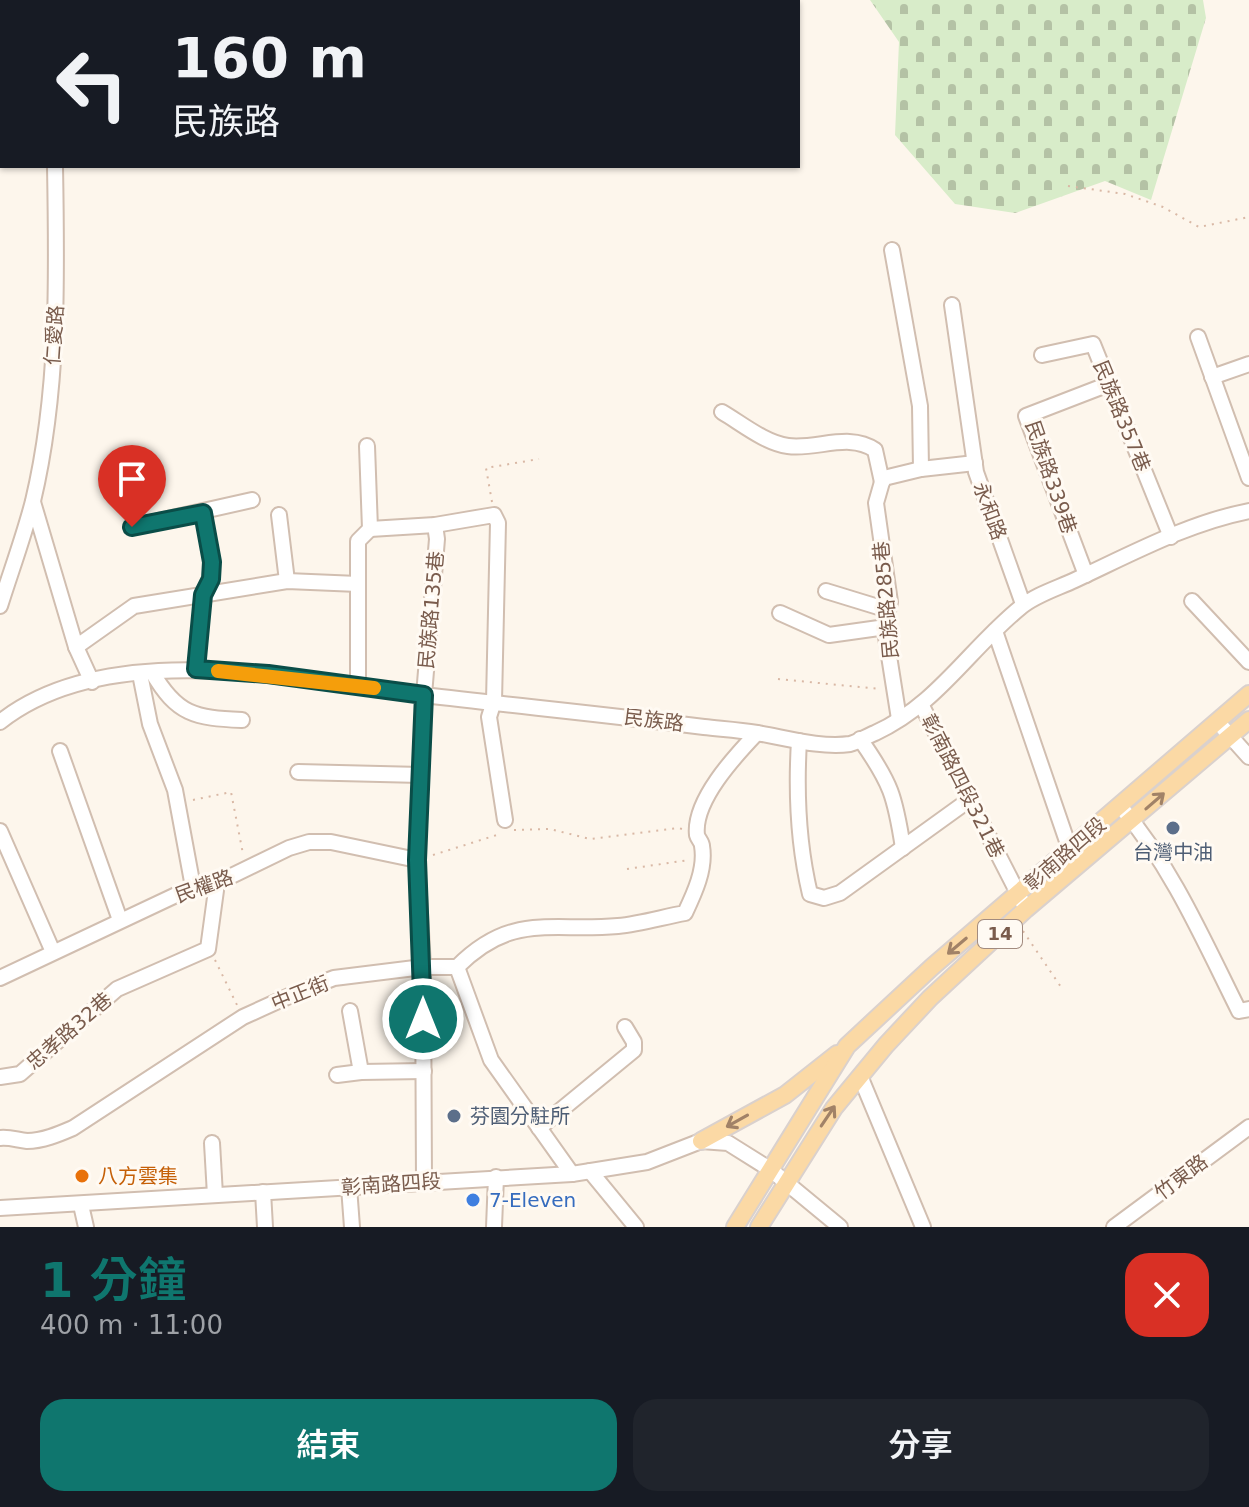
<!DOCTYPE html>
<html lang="zh-TW">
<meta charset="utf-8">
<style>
body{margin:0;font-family:"DejaVu Sans","Noto Sans TC",sans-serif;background:#20242c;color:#f1f3f6;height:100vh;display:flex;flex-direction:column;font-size:30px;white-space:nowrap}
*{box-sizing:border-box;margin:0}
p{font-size:26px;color:#9ea1a6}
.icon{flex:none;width:44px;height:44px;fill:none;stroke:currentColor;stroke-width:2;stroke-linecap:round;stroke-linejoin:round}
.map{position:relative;height:1227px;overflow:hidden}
.drawer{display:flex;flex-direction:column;background:#171b24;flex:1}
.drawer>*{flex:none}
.banner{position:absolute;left:0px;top:0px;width:800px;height:168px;box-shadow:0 2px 6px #0004;background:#171b24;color:#f1f3f6;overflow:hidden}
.pin{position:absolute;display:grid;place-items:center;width:68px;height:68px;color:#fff;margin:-82px -34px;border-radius:50% 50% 50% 0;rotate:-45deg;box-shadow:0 0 8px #0007}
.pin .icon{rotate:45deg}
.me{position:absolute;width:88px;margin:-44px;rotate:0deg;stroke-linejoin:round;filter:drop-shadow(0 0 6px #0008)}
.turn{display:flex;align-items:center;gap:28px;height:168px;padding:0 40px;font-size:36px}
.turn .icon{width:104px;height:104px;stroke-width:2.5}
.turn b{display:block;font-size:56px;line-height:68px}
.round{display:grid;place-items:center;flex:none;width:84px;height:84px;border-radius:24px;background:#20242c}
.head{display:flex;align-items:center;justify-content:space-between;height:136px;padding:0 40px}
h1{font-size:48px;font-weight:600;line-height:60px;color:#0f766e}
.primary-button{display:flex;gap:16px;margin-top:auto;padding:16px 40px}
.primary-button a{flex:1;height:92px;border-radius:24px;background:#0f766e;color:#fff;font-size:32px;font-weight:600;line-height:92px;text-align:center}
.primary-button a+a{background:#20242c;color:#f1f3f6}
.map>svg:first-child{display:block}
.cemetery{fill:url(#cemetery-stones)}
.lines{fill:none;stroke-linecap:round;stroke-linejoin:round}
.minor-casing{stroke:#d1beb0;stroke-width:18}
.major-casing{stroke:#dad1cd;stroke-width:20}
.path{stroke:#d9b8a5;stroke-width:2;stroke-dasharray:2 6;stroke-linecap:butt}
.minor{stroke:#fff;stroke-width:14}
.major{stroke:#fbd9a5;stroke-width:16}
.oneway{stroke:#a18267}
.route-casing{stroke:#0a4d48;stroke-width:20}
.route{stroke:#0f766e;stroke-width:14}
.slow{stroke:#f59e0b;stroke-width:14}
.service-dot{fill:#5c6f8a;stroke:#fffaf3;stroke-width:3}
.food-dot{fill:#e8710a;stroke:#fffaf3;stroke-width:3}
.shop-dot{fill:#3f7fe0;stroke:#fffaf3;stroke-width:3}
.labels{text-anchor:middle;stroke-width:6;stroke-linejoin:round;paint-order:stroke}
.shield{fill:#fffaf3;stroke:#a28b7f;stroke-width:2}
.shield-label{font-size:18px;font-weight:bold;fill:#7a5c4d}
.street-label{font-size:20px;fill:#7a5c4d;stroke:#fffaf3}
.service-label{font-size:20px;fill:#4e5e75;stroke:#fffaf3}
.food-label{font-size:20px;fill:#c56008;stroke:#fffaf3;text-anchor:start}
.shop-label{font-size:20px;fill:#366cbe;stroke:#fffaf3;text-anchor:start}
</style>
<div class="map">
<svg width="1249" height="1227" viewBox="0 0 1249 1227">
<defs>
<pattern id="cemetery-stones" width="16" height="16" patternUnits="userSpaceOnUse" patternTransform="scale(2)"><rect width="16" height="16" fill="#d8ecc9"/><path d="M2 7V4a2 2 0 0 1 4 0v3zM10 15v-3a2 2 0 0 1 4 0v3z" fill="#b4c2a5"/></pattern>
</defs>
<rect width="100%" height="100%" fill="#fdf6ec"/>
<g class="cemetery">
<path d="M580 0H799L798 33V2H577Z"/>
<path d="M870 0H1203L1206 18 1151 200 1105 181 1015 213 955 204 895 135 899 42Z"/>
</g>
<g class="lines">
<defs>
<g id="minor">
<path d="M51 0V2"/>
<path d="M892 250 920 406 921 469"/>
<path d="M952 305 976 472 1023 604"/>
<path d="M1198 337 1249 478"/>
<path d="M1042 355 1093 344 1171 537"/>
<path d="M1212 377 1249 364"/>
<path d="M722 412C741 423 765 443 788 446 817 450 849 432 875 450L882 482"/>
<path d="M882 482 876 503 890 602 886 620V637L899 719"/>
<path d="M882 482 884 478 921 469 975 463"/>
<path d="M33 502 76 647 92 682"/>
<path d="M279 515 287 581"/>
<path d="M132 527 252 500"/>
<path d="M370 529 435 525 494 515 498 523 494 701 489 717 505 820"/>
<path d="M1086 575 1026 416 1109 384"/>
<path d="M826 591 888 610"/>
<path d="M1192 601 1249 662"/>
<path d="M0 606C11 571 24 536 33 501 59 392 57 277 55 166"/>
<path d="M780 613 829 635 886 627"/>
<path d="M995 631 1070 850"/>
<path d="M76 647 134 606 287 581 358 584"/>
<path d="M196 669 203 595 211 579 212 562 203 513"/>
<path d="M152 672C177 715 195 718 242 720"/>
<path d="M140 674 150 724 175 790 193 887"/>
<path d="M358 685V541L370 529 367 446"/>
<path d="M922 706 1026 909"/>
<path d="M0 722C109 636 297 680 424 695 517 706 611 715 704 727 722 729 739 730 757 733 787 738 820 748 850 744 858 742 867 736 875 733 937 705 970 648 1021 607 1035 595 1058 588 1075 580 1131 554 1188 523 1249 511"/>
<path d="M1223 728 1249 757"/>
<path d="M860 739C891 783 895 796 903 848"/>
<path d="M799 741C796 791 798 844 810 894L824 898 840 893 969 800"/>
<path d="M60 751 120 920"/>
<path d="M298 772 421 775"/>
<path d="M1121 807C1172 867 1204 941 1239 1011L1249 1009"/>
<path d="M0 831 53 952"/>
<path d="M457 967 491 1060 572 1174"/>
<path d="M0 978 193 887 217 883 289 848 309 842H331L417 860"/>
<path d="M350 1011 361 1072"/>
<path d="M337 1075 361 1072 424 1071"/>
<path d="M860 1076 923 1227"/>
<path d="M0 1077 20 1074 117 989 208 949 217 883"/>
<path d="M539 1128 634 1050V1042L625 1027"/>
<path d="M0 1138C10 1137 17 1140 27 1141 43 1141 59 1134 73 1128L243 1017 298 992 334 978 423 967H457C512 912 550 932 618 926 640 924 663 917 685 913 694 894 706 869 702 846 702 842 698 839 697 835 693 801 735 756 757 733"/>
<path d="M212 1143 215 1195"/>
<path d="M590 1171 636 1227"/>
<path d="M424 1182 423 967 417 860 424 695 437 539 435 525"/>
<path d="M349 1187 352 1227"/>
<path d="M263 1192 265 1227"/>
<path d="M81 1205 86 1227"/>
<path d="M0 1208 572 1174 647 1162 701 1141 728 1143 771 1170 840 1227"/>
<path d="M494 1227 496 1177"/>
<path d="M1114 1227 1249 1127"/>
</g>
<g id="major">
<path d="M701 1141 785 1095 837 1054"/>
<path d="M735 1227 847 1046 932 967 1249 694"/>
<path d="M759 1227 834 1108 886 1045 930 998 1026 909 1249 720"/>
</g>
</defs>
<use href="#minor" class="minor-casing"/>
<use href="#major" class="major-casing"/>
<g class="path">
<path d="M1068 186 1125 194 1163 207 1199 227 1249 217"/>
<path d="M492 502 486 468 539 459"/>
<path d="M778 679 880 689"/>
<path d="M193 800 231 792 243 854"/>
<path d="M514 830 550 829 590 839 679 828 685 830"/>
<path d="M433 855 500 834"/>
<path d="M627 869 689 860"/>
<path d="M1023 931 1061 987"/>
<path d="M215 960 237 1005"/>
</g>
<use href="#minor" class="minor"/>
<use href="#major" class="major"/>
</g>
<defs><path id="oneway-shaft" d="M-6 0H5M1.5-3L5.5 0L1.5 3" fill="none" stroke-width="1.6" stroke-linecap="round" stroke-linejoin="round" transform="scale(2)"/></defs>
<g class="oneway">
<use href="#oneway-shaft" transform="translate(1155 801) rotate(-41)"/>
<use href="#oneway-shaft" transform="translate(957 946) rotate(140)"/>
<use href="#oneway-shaft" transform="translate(828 1116) rotate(-56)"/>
<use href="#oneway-shaft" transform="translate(737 1121) rotate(151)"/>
</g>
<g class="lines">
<defs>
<path id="route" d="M132 527 203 513 212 562 211 579 203 595 196 669 268 674 424 695 417 860 423 1019"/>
</defs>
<use href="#route" class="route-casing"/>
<use href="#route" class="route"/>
<path class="slow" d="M218 671 374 688"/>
</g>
<g class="service-dot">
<circle cx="1173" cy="828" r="8"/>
<circle cx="454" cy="1116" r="8"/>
</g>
<circle class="food-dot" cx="82" cy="1176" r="8"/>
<circle class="shop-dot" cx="473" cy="1200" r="8"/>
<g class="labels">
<rect class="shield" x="978" y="920" width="44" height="28" rx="6"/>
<g class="shield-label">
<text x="1000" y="940">14</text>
</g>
<g class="street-label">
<text transform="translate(54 335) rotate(-86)" y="7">仁愛路</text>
<text transform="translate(1122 416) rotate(68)" y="7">民族路357巷</text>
<text transform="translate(1051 477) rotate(71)" y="7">民族路339巷</text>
<text transform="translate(990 511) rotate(70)" y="7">永和路</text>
<text transform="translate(886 600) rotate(-95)" y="7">民族路285巷</text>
<text transform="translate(431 610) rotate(-85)" y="7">民族路135巷</text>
<text transform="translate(654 720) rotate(7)" y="7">民族路</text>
<text transform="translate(963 786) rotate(63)" y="7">彰南路四段321巷</text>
<text transform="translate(1065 854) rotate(-41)" y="7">彰南路四段</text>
<text transform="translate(204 886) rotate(-20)" y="7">民權路</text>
<text transform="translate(300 993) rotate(-22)" y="7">中正街</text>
<text transform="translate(69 1031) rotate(-41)" y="7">忠孝路32巷</text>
<text transform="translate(1181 1177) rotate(-37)" y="7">竹東路</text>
<text transform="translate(391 1184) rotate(-4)" y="7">彰南路四段</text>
</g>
<g class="service-label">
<text x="1173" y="859">台灣中油</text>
<text x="470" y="1123" text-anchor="start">芬園分駐所</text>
</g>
<g class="food-label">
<text x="98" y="1183">八方雲集</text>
</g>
<g class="shop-label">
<text x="489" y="1207">7-Eleven</text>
</g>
</g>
</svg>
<div class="pin" style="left:132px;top:527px;background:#d93025"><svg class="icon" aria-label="arrive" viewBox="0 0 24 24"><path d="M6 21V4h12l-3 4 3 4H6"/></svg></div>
<svg class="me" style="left:423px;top:1019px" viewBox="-20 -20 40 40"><circle r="17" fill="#0f766e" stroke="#fff" stroke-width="3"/><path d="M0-11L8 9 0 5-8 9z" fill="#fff"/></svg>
<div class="banner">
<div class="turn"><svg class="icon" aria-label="left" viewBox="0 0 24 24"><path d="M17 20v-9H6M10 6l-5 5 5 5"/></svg><div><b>160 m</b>民族路</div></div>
</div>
</div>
<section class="drawer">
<div class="head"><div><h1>1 分鐘</h1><p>400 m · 11:00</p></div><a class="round" style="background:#d93025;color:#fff"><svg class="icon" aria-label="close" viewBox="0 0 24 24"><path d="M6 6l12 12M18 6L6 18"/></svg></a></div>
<div class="primary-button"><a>結束</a><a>分享</a></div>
</section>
